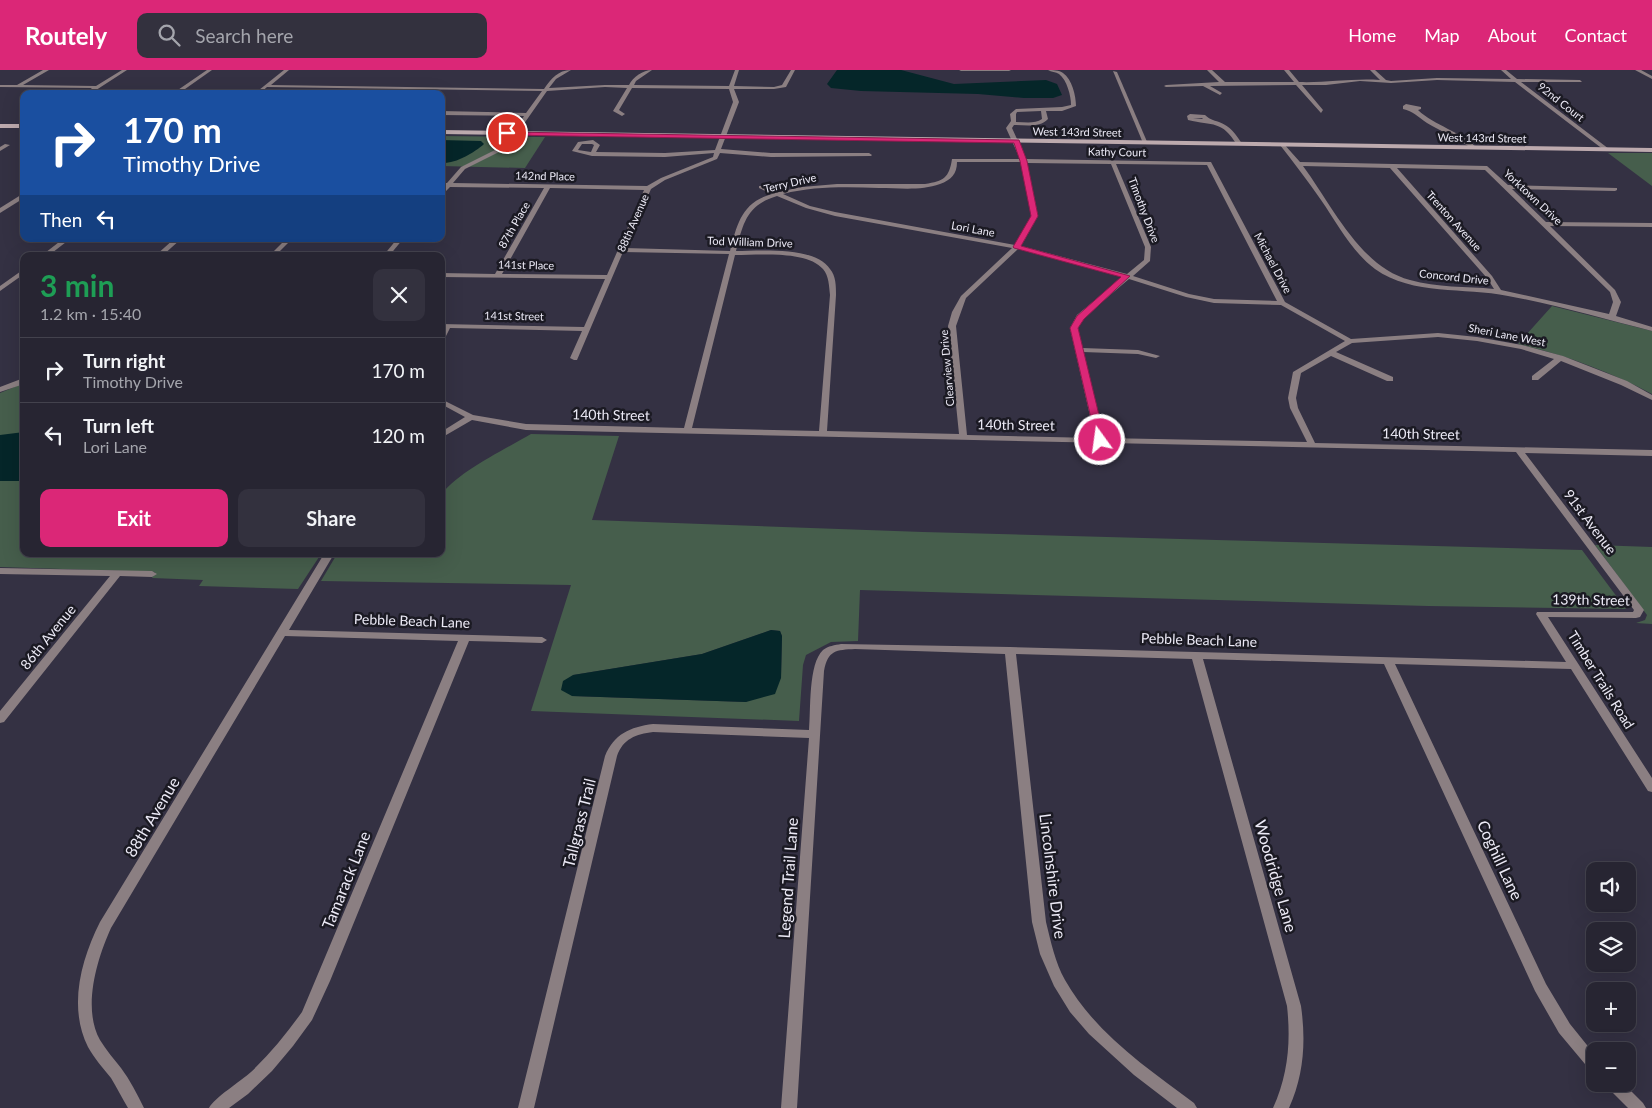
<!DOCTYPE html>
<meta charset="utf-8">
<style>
body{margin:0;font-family:Lato,sans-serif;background:#33313e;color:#f1f3f6;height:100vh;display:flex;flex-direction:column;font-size:19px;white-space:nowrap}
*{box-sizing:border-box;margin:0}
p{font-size:16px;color:#a4a5ac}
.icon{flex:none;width:28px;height:28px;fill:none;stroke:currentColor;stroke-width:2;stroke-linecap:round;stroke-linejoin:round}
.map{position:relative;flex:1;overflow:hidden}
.drawer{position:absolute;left:20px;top:182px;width:425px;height:305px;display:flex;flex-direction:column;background:#272532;border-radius:10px;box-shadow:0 5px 20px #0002,0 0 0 1px #43424d}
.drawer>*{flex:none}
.guide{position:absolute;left:20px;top:20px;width:425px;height:152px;border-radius:10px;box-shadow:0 5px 20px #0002,0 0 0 1px #43424d;background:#1a4fa0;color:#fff;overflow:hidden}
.controls{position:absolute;left:1586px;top:792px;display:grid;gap:10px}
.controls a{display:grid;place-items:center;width:50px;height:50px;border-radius:10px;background:#272532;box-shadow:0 5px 20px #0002,0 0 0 1px #43424d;font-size:25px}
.pin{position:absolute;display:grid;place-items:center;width:42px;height:42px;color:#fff;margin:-21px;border:2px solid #fff;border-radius:50%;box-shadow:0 1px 5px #0007}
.me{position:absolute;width:55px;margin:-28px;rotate:346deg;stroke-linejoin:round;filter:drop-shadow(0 0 4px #0008)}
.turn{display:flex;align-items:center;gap:18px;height:105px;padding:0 20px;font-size:22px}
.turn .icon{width:65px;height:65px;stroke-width:2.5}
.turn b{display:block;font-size:35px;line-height:42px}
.then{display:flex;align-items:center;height:48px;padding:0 20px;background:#0003;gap:10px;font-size:19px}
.round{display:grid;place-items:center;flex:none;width:52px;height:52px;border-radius:10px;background:#33313e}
.headline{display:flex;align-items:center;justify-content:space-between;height:85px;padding:0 20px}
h1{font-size:30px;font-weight:700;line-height:38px;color:#1e9e55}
.cta{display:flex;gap:10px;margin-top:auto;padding:10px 20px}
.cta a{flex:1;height:58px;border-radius:10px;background:#db2777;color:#fff;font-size:20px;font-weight:700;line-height:58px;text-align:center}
.cta a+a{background:#33313e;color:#f1f3f6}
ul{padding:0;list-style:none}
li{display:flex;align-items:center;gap:15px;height:65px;padding:0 20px;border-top:1px solid #43424d}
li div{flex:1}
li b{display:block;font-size:19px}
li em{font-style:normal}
header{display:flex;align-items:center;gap:30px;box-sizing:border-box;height:70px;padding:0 25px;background:#db2777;color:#fff}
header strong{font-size:24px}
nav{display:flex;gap:28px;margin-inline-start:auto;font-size:18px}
.search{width:350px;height:45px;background:#33313e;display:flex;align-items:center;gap:12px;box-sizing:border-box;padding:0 18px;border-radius:10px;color:#a4a5ac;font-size:19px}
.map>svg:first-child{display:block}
.green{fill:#465e4c;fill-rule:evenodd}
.water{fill:#052629}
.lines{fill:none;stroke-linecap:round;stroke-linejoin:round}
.minor{fill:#8b7f82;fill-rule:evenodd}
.secondary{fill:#bdaaae;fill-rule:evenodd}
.route{fill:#db2777;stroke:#8e194d}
.labels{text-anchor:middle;stroke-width:5;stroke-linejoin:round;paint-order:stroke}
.far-street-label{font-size:11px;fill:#eceaf6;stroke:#1b1a23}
.street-label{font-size:14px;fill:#eceaf6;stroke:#1b1a23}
.near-street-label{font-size:16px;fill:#eceaf6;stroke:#1b1a23}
</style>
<header>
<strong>Routely</strong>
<div class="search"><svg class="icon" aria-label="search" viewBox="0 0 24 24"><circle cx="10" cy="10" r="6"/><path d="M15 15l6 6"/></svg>Search here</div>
<nav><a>Home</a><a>Map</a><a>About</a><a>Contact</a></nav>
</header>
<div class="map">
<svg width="1652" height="1038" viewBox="0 0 1652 1038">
<rect width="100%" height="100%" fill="#343143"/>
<g class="green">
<path d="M441 66 545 67 525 98 441 96Z"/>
<path d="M1608 83H1652V116Z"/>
<path d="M1552 236 1652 261V324C1609 301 1565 285 1518 274Z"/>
<path d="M24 313V484H321L298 519 199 516 203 510 152 508 155 502 0 497V323Z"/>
<path d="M531 364 619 366 592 450 923 462 1582 480 1626 539 1428 536 860 520 858 571 831 572 806 585 803 595 799 651 531 641 571 515 321 511 337 484H441V426C452 405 509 377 531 364ZM771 560 780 561 782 566 781 608 746 632 572 626 573 605 702 584Z"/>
<path d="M1595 475 1652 477V554L1636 553 1645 550 1647 545Z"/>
</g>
<g class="water">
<path d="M837 0H901L954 14 1046 10 1057 14 1062 25 1053 28H1024L978 24 861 21 831 18 827 14Z"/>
<path d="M441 70 481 71 484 74C474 83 455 94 441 93Z"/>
<path d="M24 362V411H0V365Z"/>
<path d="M771 560 780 561 782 566 781 608 775 624 746 632 572 626 561 620 563 611 573 605 702 584Z"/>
</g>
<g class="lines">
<g class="minor">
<path d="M43 0H49L23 15 96 16 122 0H127L90 24H84L92 18 0 17V15H17Z"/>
<path d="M207 0H212L178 24H172Z"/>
<path d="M284 0H289L271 15 544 19C551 9 558 0 571 0L556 9 549 18 605 15H629C633 7 643 0 652 0L636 11 634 15 729 16 735 0H739L734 16 774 17 782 15 791 0H795L786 17 774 19H734L739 32 721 79 771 83H869L872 85 871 86 771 87 720 83 717 89 665 110 651 119 625 178 730 181C737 154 742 132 772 124L759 118V116H763L778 122 802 117 837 114H925C944 111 949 108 952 89H1020L1006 58 1011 51 1010 44 1016 39 1062 37 1071 35C1071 26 1067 10 1059 4 1056 2 1051 2 1048 0 1053 0 1059 0 1063 3 1072 9 1076 26 1076 36L1062 41H1046L1048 49C1040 58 1025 55 1014 55L1012 58 1026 89 1211 92 1285 232 1351 269 1438 263 1477 267 1522 275 1563 286 1627 311 1652 325V330L1621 315 1561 291 1538 310H1532V306L1554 289 1521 279 1477 271 1438 267 1352 273 1336 282 1393 307V311H1387L1331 286 1301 303 1296 328 1298 338 1315 373 1652 380V386L1525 383 1644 540 1640 547 1636 548 1548 547 1652 708V722L1648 721 1571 599 1395 594 1546 914 1570 954 1595 985V1002L1590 1000 1559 963 1535 921 1384 594 1203 589 1301 936C1306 971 1304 1005 1289 1038H1273C1288 1005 1291 972 1287 936L1192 589 1016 584 1046 852C1051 872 1055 892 1065 910 1095 963 1147 998 1194 1033L1197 1038H1177L1134 1005 1089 964 1070 942 1054 916 1040 884 1032 852 1005 584 855 579C836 580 828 580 824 601L797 1038H781L809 668 653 662C636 664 623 669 617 686L534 1038H518L605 686C614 664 630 657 653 654L809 660C811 640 808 594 823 580 828 576 835 575 841 574L1010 577 1566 592 1536 544 1537 542H1633L1634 540 1516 382 526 360 472 350 441 368V362L465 347 441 334V329L473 345 526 354 684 358 729 184 623 182 577 290H574L570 288 582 261 450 258 444 270H441V261L443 258H441V254L584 257 605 209 441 207V203L495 204 544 118 450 117 441 126V120L444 117H441V113H447L461 97 503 76 524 46 441 45V41L526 43 542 21 267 17 259 24H254ZM605 17 627 18 613 41 622 46 625 44 619 40 632 18 729 19 733 32 715 80 665 83 596 82 600 75 593 70 578 72 572 81 592 86 665 87 714 83 713 87 661 108 647 116 453 113 465 99 507 78 547 21ZM1041 41 1042 49C1035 54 1025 52 1016 52V44L1017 42ZM582 74H592L594 75 591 82 578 80ZM957 92H1021L1032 146 1015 175 835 142 810 136 783 124C814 116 847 117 879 118 899 118 921 121 940 114 951 110 957 104 957 92ZM1027 93 1111 94 1145 177 1144 190 1127 204 1021 176 1038 146ZM1116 94 1207 95 1277 231 1214 229 1189 224 1133 206 1150 191 1151 177ZM550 118 644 120 607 205 502 204ZM777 126 806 138 835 146 1012 178 961 226 952 242 948 256 959 364 827 361 836 225C836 216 836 206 830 199 815 176 760 181 736 181 743 153 747 135 777 126ZM1018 179 1123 207 1077 245 1070 258 1095 368 967 365 956 256 966 228ZM735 185C758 185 807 180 823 199 829 206 829 216 830 225L819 361 692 358ZM1129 209 1186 227 1214 233 1281 235 1345 271 1293 302 1288 328 1290 338 1307 372 1104 368 1083 282 1138 284 1156 288 1160 286 1138 280 1082 278 1078 258 1083 248Z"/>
<path d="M959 0H1011L1009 1H961Z"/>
<path d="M1207 0H1212L1225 12H1294L1284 0H1289L1299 12C1326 13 1353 8 1380 10L1370 0H1375L1386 10 1391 11 1437 8 1511 9 1501 0H1506L1517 9 1580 10 1582 12H1521L1609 79 1604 80 1515 12 1437 10 1391 13 1360 11 1326 15H1302L1323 40 1321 43 1296 15 1210 16 1222 23 1220 25 1203 16 1166 17 1164 16 1166 15 1219 12Z"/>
<path d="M1635 0H1641L1652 6V9Z"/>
<path d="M1113 1 1117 2 1148 74 1143 73Z"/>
<path d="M1406 34 1421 37V39L1418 40C1435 56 1460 61 1477 78L1472 79C1458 68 1442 62 1427 53 1418 47 1413 41 1403 39V36Z"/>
<path d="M1190 44 1205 45C1209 49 1213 50 1219 52 1230 56 1236 64 1242 74L1237 75C1222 50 1213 56 1188 50L1187 46ZM1193 48H1202L1203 49Z"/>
<path d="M1283 73 1300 92 1487 96 1508 115 1617 118V120L1615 121 1512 119 1546 152 1652 153V157L1550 156 1615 220 1621 232 1616 246 1652 257V261C1604 249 1557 235 1508 226 1464 217 1413 226 1375 199 1352 182 1337 153 1321 130 1308 111 1294 93 1280 75ZM1303 96 1390 98 1487 208 1494 219C1466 216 1437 218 1410 210 1360 197 1332 135 1303 96ZM1397 98 1485 100 1610 222 1613 232 1609 244 1501 220 1492 206Z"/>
<path d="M5 74 10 75 0 81V77Z"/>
<path d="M24 123V128L0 143V138Z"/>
<path d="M63 169H70L48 186H41Z"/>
<path d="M174 169H181L162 186H155Z"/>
<path d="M286 169H292L275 186H269Z"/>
<path d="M397 169H403L389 186H383Z"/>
<path d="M24 199V204L0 221V216Z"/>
<path d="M21 309H24V314L0 322V317Z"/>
<path d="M324 484H334L289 560 542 567 547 570 542 573 469 571 330 911 312 950 293 976 272 1001 248 1024 229 1038H209C214 1028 241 1011 251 1002 270 984 287 963 302 942L458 571 285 566 111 858C97 889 82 938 100 970 106 980 114 989 121 998 130 1010 137 1024 144 1038H128C122 1028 117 1018 111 1008 103 998 94 988 88 977 68 937 81 890 100 852Z"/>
<path d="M0 498 152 501 157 504 152 507 120 506 4 652 0 653V641L110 506 0 504Z"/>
<path d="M1607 1014H1624L1643 1033 1646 1038H1628L1609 1019Z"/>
</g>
<g class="secondary">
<rect x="0" y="54" width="24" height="4"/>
<path d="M441 60 1652 78V82L441 64Z"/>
</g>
</g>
<path class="route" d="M507 62 1019 70 1027 91 1038 146 1021 176 1130 206 1084 249 1078 258 1105 370 1100 373 1096 370 1070 258 1077 246 1121 207 1014 178 1013 177 1031 146 1020 91 1014 73 504 65Z"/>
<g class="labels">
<g class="far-street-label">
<text transform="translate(1561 32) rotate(38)" y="4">92nd Court</text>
<text transform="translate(1077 62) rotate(1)" y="4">West 143rd Street</text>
<text transform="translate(1482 68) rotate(1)" y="4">West 143rd Street</text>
<text transform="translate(1117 82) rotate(1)" y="4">Kathy Court</text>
<text transform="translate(545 106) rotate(1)" y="4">142nd Place</text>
<text transform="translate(790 113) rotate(-13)" y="4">Terry Drive</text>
<text transform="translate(1533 127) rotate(43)" y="4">Yorktown Drive</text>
<text transform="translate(1144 140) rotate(69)" y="4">Timothy Drive</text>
<text transform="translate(1454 151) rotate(48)" y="4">Trenton Avenue</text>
<text transform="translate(633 153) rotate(-66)" y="4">88th Avenue</text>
<text transform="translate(514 155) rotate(-60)" y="4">87th Place</text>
<text transform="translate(973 159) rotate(10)" y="4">Lori Lane</text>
<text transform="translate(750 172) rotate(2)" y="4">Tod William Drive</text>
<text transform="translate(1273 193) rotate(62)" y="4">Michael Drive</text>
<text transform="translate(526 195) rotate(1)" y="4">141st Place</text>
<text transform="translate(1454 207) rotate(6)" y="4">Concord Drive</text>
<text transform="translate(514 246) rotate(1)" y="4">141st Street</text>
<text transform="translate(1507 265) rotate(11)" y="4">Sheri Lane West</text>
<text transform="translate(947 298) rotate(-95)" y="4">Clearview Drive</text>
</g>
<g class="street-label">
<text transform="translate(611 345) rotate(1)" y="5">140th Street</text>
<text transform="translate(1016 355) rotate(1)" y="5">140th Street</text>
<text transform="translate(1421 364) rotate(1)" y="5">140th Street</text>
<text transform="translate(1590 452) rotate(53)" y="5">91st Avenue</text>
<text transform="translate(1591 530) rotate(1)" y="5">139th Street</text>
<text transform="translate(412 551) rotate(2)" y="5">Pebble Beach Lane</text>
<text transform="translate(48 567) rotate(-51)" y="5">86th Avenue</text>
<text transform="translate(1199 570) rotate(2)" y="5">Pebble Beach Lane</text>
<text transform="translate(1601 610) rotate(58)" y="5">Timber Trails Road</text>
</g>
<g class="near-street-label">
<text transform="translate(152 747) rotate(-59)" y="6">88th Avenue</text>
<text transform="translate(579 753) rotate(-76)" y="6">Tallgrass Trail</text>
<text transform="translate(1500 790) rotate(65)" y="6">Coghill Lane</text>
<text transform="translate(1053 806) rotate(83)" y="6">Lincolnshire Drive</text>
<text transform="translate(1276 806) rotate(74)" y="6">Woodridge Lane</text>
<text transform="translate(788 808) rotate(-86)" y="6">Legend Trail Lane</text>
<text transform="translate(346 810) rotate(-68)" y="6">Tamarack Lane</text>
</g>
</g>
</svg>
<div class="controls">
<a><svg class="icon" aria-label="sound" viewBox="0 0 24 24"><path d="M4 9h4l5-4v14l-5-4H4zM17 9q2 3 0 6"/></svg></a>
<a><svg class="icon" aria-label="layers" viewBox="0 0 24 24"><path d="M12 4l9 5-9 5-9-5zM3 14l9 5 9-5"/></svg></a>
<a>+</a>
<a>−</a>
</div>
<div class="pin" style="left:507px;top:63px;background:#d93025"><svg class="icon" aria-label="arrive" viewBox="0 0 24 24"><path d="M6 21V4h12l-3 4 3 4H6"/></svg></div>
<svg class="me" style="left:1100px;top:370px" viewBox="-20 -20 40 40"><circle r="17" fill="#db2777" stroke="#fff" stroke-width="3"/><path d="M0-11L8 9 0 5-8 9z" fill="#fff"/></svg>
<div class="guide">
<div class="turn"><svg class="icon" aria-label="right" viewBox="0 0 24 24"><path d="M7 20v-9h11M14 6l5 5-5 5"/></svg><div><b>170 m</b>Timothy Drive</div></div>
<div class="then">Then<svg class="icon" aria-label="left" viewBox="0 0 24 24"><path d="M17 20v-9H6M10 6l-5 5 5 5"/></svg></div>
</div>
<section class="drawer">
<div class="headline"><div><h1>3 min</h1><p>1.2 km · 15:40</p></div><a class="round"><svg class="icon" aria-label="close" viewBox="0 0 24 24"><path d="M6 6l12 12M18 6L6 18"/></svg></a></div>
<ul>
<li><svg class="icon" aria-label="right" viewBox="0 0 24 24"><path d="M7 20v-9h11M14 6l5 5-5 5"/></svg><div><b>Turn right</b><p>Timothy Drive</p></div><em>170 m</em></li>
<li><svg class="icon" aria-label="left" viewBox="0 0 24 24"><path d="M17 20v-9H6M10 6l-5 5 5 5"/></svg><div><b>Turn left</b><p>Lori Lane</p></div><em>120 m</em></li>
</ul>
<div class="cta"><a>Exit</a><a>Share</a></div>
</section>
</div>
